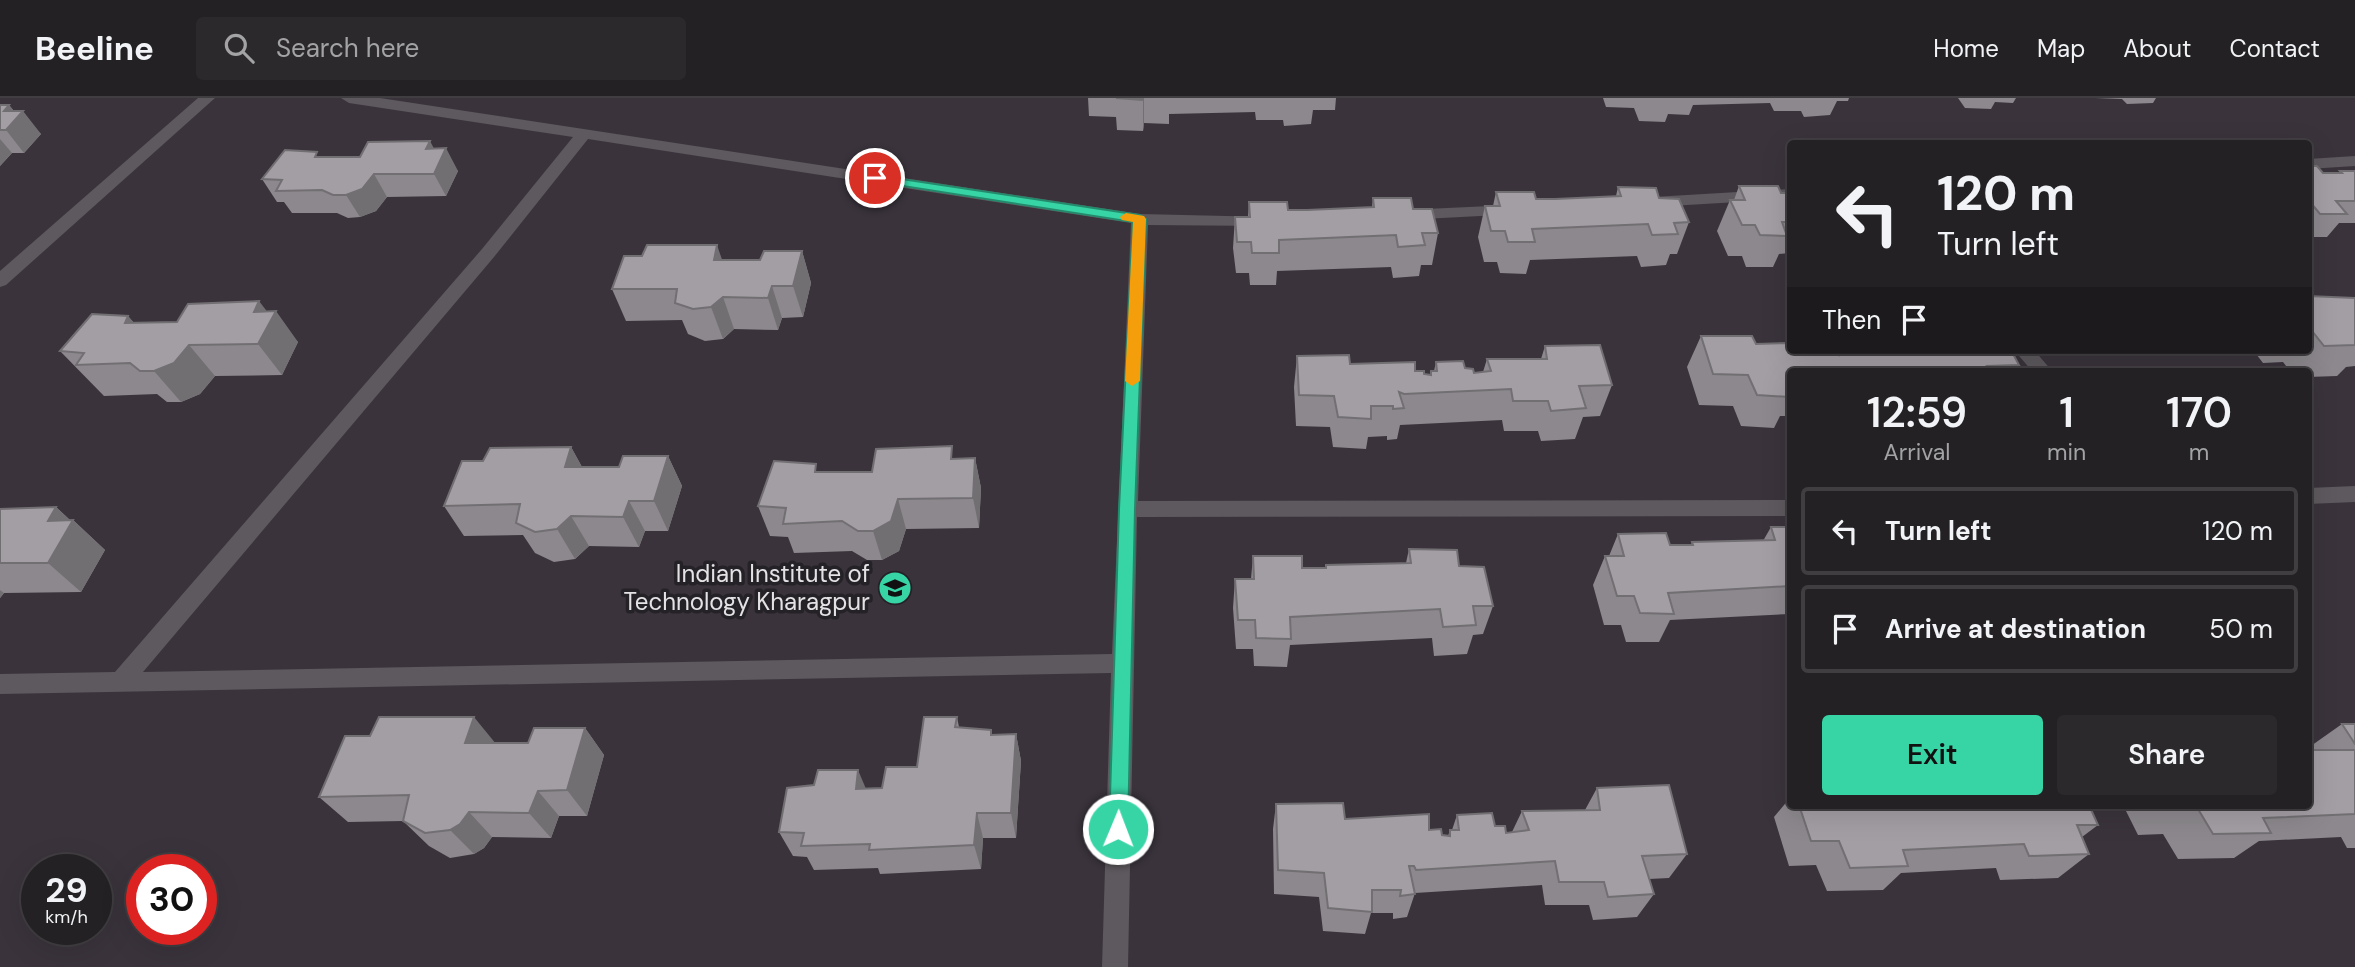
<!DOCTYPE html>
<style>
body{margin:0;font-family:"DM Sans",sans-serif;background:#2b292c;color:#f1f3f6;height:100vh;display:flex;flex-direction:column;font-size:26px;white-space:nowrap}
*{box-sizing:border-box;margin:0}
p{font-size:23px;color:#a3a3a6}
.icon{flex:none;width:38px;height:38px;fill:none;stroke:currentColor;stroke-width:2;stroke-linecap:round;stroke-linejoin:round}
.map{position:relative;flex:1;overflow:hidden}
.details{position:absolute;left:1787px;top:270px;width:525px;height:441px;display:flex;flex-direction:column;background:#232124;border-radius:7px;box-shadow:0 7px 28px #0002,0 0 0 2px #403e41}
.details>*{flex:none}
.guide{position:absolute;left:1787px;top:42px;width:525px;height:214px;border-radius:7px;box-shadow:0 7px 28px #0002,0 0 0 2px #403e41;background:#232124;color:#f1f3f6;overflow:hidden}
.speed{position:absolute;left:21px;top:756px;display:flex;gap:14px;font-size:35px;font-weight:700;text-align:center}
.speed>*{display:grid;place-content:center;width:91px;height:91px;border-radius:50%;background:#232124;box-shadow:0 7px 28px #0002,0 0 0 2px #403e41;line-height:1}
.speed small{font-size:18px;font-weight:400}
.speed .limit{border:10px solid #d22;background:#fff;color:#111}
.pin{position:absolute;display:grid;place-items:center;width:60px;height:60px;color:#fff;margin:-30px;border:4px solid #fff;border-radius:50%;box-shadow:0 2px 7px #0007}
.me{position:absolute;width:77px;margin:-38px;rotate:1deg;stroke-linejoin:round;filter:drop-shadow(0 0 5px #0008)}
.turn{display:flex;align-items:center;gap:24px;height:147px;padding:0 35px;font-size:32px}
.turn .icon{width:91px;height:91px;stroke-width:2.5}
.turn b{display:block;font-size:49px;line-height:60px}
.then{display:flex;align-items:center;height:66px;padding:0 35px;background:#0003;gap:14px;font-size:26px}
.eta{display:flex;justify-content:space-evenly;align-items:center;height:119px;text-align:center}
.eta b{font-size:42px;font-weight:600;line-height:49px}
.primary-button{display:flex;gap:14px;margin-top:auto;padding:14px 35px}
.primary-button a{flex:1;height:80px;border-radius:7px;background:#37d4a6;color:#111;font-size:28px;font-weight:600;line-height:80px;text-align:center}
.primary-button a+a{background:#2b292c;color:#f1f3f6}
ul{padding:0;list-style:none}
li{display:flex;align-items:center;gap:21px;height:88px;margin:0 14px 10px;padding:0 21px;border:4px solid #403e41;border-radius:7px}
li div{flex:1}
li b{display:block;font-size:26px}
li em{font-style:normal}
header{display:flex;align-items:center;gap:42px;box-sizing:border-box;height:98px;padding:0 35px;background:#232124;border-bottom:2px solid #403e41}
header strong{font-size:33px}
nav{display:flex;gap:38px;margin-inline-start:auto;font-size:24px}
.search{width:490px;height:63px;background:#2b292c;display:flex;align-items:center;gap:18px;box-sizing:border-box;padding:0 24px;border-radius:7px;color:#a3a3a6;font-size:26px}
.map>svg:first-child{display:block}
.built{fill:#3a333c;fill-rule:evenodd}
.lines{fill:none;stroke-linecap:round;stroke-linejoin:round}
.minor{fill:#5d595e;fill-rule:evenodd}
.tertiary{fill:#5d595e;fill-rule:evenodd}
.wall{fill:#8c888d}
.shaded-wall{fill:#726f73}
.building{fill:#a39ea4;stroke:#726f73;stroke-width:2}
.route{fill:#37d4a6;stroke:#248a6c;stroke-width:2}
.slow{fill:#f59e0b}
.labels{text-anchor:middle;stroke-width:7;stroke-linejoin:round;paint-order:stroke}
.poi-label{font-size:24px;fill:#e4e2e5;stroke:#252227;text-anchor:end}
</style>
<header>
<strong>Beeline</strong>
<div class="search"><svg class="icon" aria-label="search" viewBox="0 0 24 24"><circle cx="10" cy="10" r="6"/><path d="M15 15l6 6"/></svg>Search here</div>
<nav><a>Home</a><a>Map</a><a>About</a><a>Contact</a></nav>
</header>
<div class="map">
<svg width="2355" height="869" viewBox="0 0 2355 869">
<rect width="100%" height="100%" fill="#2f2c30"/>
<path class="built" d="M0 0H2355V869H0ZM1790 46H2308V252H1790ZM1790 273H2308V707H1790ZM37 772H96V831H37ZM142 772H201V831H142Z"/>
<g class="lines">
<g class="minor">
<path d="M341 0H380L1140 116 1270 119 1273 123 1264 128 1148 127 1138 403 1790 402V418L1137 419 1128 869H1102L1111 575 0 596V576L115 574 482 151 573 39 349 5ZM588 41 1131 125 1112 556 143 574 494 159Z"/>
<path d="M2355 58V68L2308 71V61Z"/>
<path d="M1790 91V101L1653 109 1645 104 1653 99Z"/>
<path d="M1512 107 1518 108 1520 112 1518 116 1404 122 1395 117 1404 112Z"/>
<path d="M2014 252H2034L2052 273H2032Z"/>
<path d="M2355 388V404L2308 406V390Z"/>
</g>
<path class="tertiary" d="M198 0H215L6 187 0 189V173Z"/>
</g>
<g class="wall">
<path d="M1088 0H1336L1335 12H1313L1311 26 1284 28 1283 22H1256L1255 14 1169 16V26L1144 25 1143 33 1117 32 1116 19 1089 18Z"/>
<path d="M1603 0H1849L1848 3H1837L1830 17 1804 19 1801 13H1774L1770 5 1693 7 1689 17 1668 16 1665 24 1639 23 1634 10 1606 9Z"/>
<path d="M1958 0H2016L2013 5 1995 4 1991 11 1965 10Z"/>
<path d="M2095 0H2156L2153 5 2127 6 2122 1Z"/>
<path d="M0 7H9L14 13 41 36 24 55H12L0 68Z"/>
<path d="M434 51 458 73 446 98 387 99 376 113 360 119 348 120 337 115H292L284 104H277L262 81 320 59H360Z"/>
<path d="M2308 68 2323 75 2355 73V125H2339L2327 139H2308Z"/>
<path d="M1739 88 1781 95H1790V155L1779 156 1773 169H1746L1742 158H1728L1717 133 1730 102H1734Z"/>
<path d="M1618 89 1659 100 1689 124 1677 156H1670L1666 167 1641 169 1637 158 1530 162 1526 176 1500 175 1497 164H1484L1478 139 1485 108H1493L1496 94 1536 101H1555L1616 98Z"/>
<path d="M1373 100 1413 111 1438 135 1432 167H1421L1419 178 1393 180 1391 169 1277 173 1276 187H1250L1249 175H1236L1233 150 1235 119H1248L1249 104 1288 112H1307L1372 109Z"/>
<path d="M802 153 811 185 803 219 782 220 778 232 734 231 723 241 705 243 688 236 682 222 626 223 612 191 723 162H760Z"/>
<path d="M2308 198 2355 200V268L2346 269 2337 278 2308 279V273H2290L2283 264 2263 265 2253 252H2308Z"/>
<path d="M267 214 298 244 282 277 215 278 200 296 181 304H167L157 296 104 298 60 253 128 218 134 225 177 224Z"/>
<path d="M1701 238 1834 256 1836 252H1878L1880 255 1883 252H2011L2019 267 2015 273H1790V318H1780L1774 330 1741 328 1733 308 1699 307 1687 269Z"/>
<path d="M1545 248 1612 287 1600 318 1583 319 1575 341 1541 343 1538 333H1504L1502 322 1400 327 1397 341 1387 342V338L1368 339 1366 351 1333 349 1330 329 1296 328 1294 289 1297 258 1350 266 1415 273 1424 276 1430 277 1431 273H1434L1436 264 1465 270 1474 275 1483 274 1487 261H1541Z"/>
<path d="M571 349 582 369H619L668 358 682 388 668 433H645L639 449 589 448 575 461 554 464 535 455 523 437 464 438 444 408 483 363Z"/>
<path d="M975 360 981 390 979 430 906 431 899 453 882 462H867L852 453 794 455 788 439 770 438 758 408 819 374H872L955 361Z"/>
<path d="M56 409 70 422H73L105 452 81 494 4 495 0 500V411Z"/>
<path d="M1771 429H1790V516L1670 522 1659 544H1626L1621 527H1604L1593 487 1605 458H1609L1618 436 1670 447H1691L1692 444 1763 443Z"/>
<path d="M1409 451 1459 468 1493 508 1483 536 1473 537 1467 556 1434 558 1432 540 1290 547 1287 569 1254 568 1253 551H1236L1233 510 1235 481H1251L1253 458 1302 470H1326L1406 465Z"/>
<path d="M957 619 959 629 992 637 1016 636 1021 663 1016 740H983L981 771 880 776 878 770 814 772 807 759 793 758 779 734 814 687 866 690H882L917 669Z"/>
<path d="M2342 626H2355V750H2347L2341 739 2259 743 2234 760 2178 761 2163 736 2138 737 2123 707H2308V650Z"/>
<path d="M585 630 604 657 587 718H559L551 740 492 739 484 750 474 756 450 760 429 748 403 723 348 724 319 699 496 645H528Z"/>
<path d="M1790 688V707H2089L2098 727 2082 739 2089 756 2058 780 2000 782 1996 770 1901 775 1883 792 1827 793 1816 767 1789 768 1774 719 1789 701 1786 693Z"/>
<path d="M1597 690 1687 756 1669 780 1649 781 1654 796 1637 819 1593 822 1589 807H1545L1542 787 1415 795 1407 819 1393 821V815H1371L1365 836 1323 833 1319 799 1274 796 1273 731 1276 706 1345 721 1429 732 1442 737 1448 738 1450 732H1452L1457 717 1495 728 1506 735 1512 734 1522 713 1585 712Z"/>
</g>
<g class="shaded-wall">
<path d="M1143 0H1144V25L1143 33Z"/>
<path d="M9 7 18 18 23 13 41 36 24 55 6 32 4 13Z"/>
<path d="M0 41 12 55 0 68Z"/>
<path d="M430 43 440 62 446 50 458 73 446 98 434 76 426 51Z"/>
<path d="M374 76 387 99 376 113 360 119 346 97Z"/>
<path d="M717 147 728 179 714 162Z"/>
<path d="M802 153 811 185 803 219 793 188Z"/>
<path d="M772 188 782 220 778 232 768 200Z"/>
<path d="M723 199 734 231 723 241 711 209Z"/>
<path d="M259 203 272 220 276 213 298 244 282 277 258 246 254 214Z"/>
<path d="M128 218 155 250 125 225Z"/>
<path d="M189 247 215 278 200 296 181 304 154 273Z"/>
<path d="M571 349 588 380 565 369Z"/>
<path d="M668 358 682 388 668 433 654 403Z"/>
<path d="M975 360 981 390 979 430 973 400Z"/>
<path d="M898 401 906 431 899 453 882 462 873 433Z"/>
<path d="M629 403 645 433 639 449 623 419Z"/>
<path d="M56 409 72 424 73 422 105 452 81 494 48 465V423Z"/>
<path d="M571 418 589 448 575 461 557 431Z"/>
<path d="M0 492 4 495 0 500Z"/>
<path d="M474 619 496 646 465 645Z"/>
<path d="M585 630 604 657 587 718 567 692Z"/>
<path d="M1016 636 1021 663 1016 740 1011 715Z"/>
<path d="M858 672 869 698 856 691Z"/>
<path d="M538 693 559 718 551 740 529 715Z"/>
<path d="M469 714 492 739 484 750 474 756 450 732Z"/>
<path d="M977 715 983 740 981 771 974 747Z"/>
</g>
<g class="building">
<path d="M1116 0H1143L1142 2Z"/>
<path d="M0 7H9L4 13H23L6 32H0Z"/>
<path d="M430 43 426 51 446 50 434 76H374L362 91 346 97H333L322 92 276 93 282 82 262 81 285 52 317 54 315 59H360L368 44Z"/>
<path d="M2308 68H2317L2323 75H2342L2340 73H2355V103H2336L2347 116H2320L2311 105H2308Z"/>
<path d="M1739 88H1778L1781 95H1790V124H1782L1787 138 1760 137 1755 127H1742L1730 102H1745Z"/>
<path d="M1618 89 1656 90 1659 100 1679 101 1689 124 1674 125 1678 136 1652 137 1648 126 1532 131 1535 144H1508L1505 133H1491L1485 108H1500L1496 94H1534L1536 101H1555L1621 98Z"/>
<path d="M1373 100H1411L1413 111H1432L1438 135H1422L1425 147 1398 149 1396 137 1279 142V155H1252L1251 144H1237L1235 119H1250L1249 104H1287L1288 112H1307L1374 109Z"/>
<path d="M647 147H717L714 162H760L764 153H802L793 188H772L768 200 723 199 711 209 693 211 675 205 677 191H612L624 158H642Z"/>
<path d="M2308 198 2355 200V247L2324 248 2312 233H2308Z"/>
<path d="M259 203 254 214 276 213 258 246 189 247 174 265 154 273H140L130 265 76 267 84 255 60 253 92 216 128 218 125 225 177 224 188 206Z"/>
<path d="M1701 238H1752L1756 246 1790 245V252H1821L1838 257 1836 253 1843 252H1878L1880 255 1896 253V252H2011L2019 267 1987 268 1990 273H1922L1921 270 1870 273H1790V287H1787L1790 299 1757 297 1748 277 1713 276Z"/>
<path d="M1600 247 1612 287 1579 288 1586 310 1551 313 1548 303H1513L1511 291 1404 296 1399 294 1404 310 1393 311V308H1371V321L1338 319 1334 298 1299 297 1297 258 1349 257 1350 266 1415 264V273H1424V276L1431 277V273H1437L1436 264 1463 263 1465 270 1473 271 1474 275 1491 273 1487 261H1547L1545 248Z"/>
<path d="M952 348 951 361 975 360 973 400 898 401 891 423 873 433H858L842 423 783 426 786 410 758 408 774 363 816 366 815 374H872L876 351Z"/>
<path d="M571 349 565 369H619L623 358H668L654 403H629L623 419 571 418 557 431 535 434 516 425 520 406 444 408 462 363H483L490 350Z"/>
<path d="M56 409 48 423 73 422 48 465H0V411Z"/>
<path d="M1771 429H1790V488L1668 495 1674 516 1640 515 1634 498H1617L1605 458H1624L1618 436 1666 435 1670 447H1693L1692 444 1775 442Z"/>
<path d="M1409 451 1457 452 1459 468 1484 469 1493 508H1473L1476 527 1443 529 1440 511 1290 519 1291 541 1256 540 1255 522H1238L1235 481H1254L1253 458H1302V470H1326V467L1411 465Z"/>
<path d="M379 619H474L465 645H528L534 630H585L567 692 538 693 529 715 469 714 460 726 450 732 425 735 403 723 409 697 319 699 345 638H370Z"/>
<path d="M924 619H957L955 629 991 632V637L1016 636 1011 715H977L974 747 869 752 870 746 801 748 804 735 779 734 787 690 814 687 818 672H858L856 691 882 690 886 669H917Z"/>
<path d="M2342 626H2355V646Z"/>
<path d="M2308 652H2355V716L2263 720 2271 735 2213 736 2198 711 2171 712 2168 707H2308Z"/>
<path d="M1669 687 1687 756 1642 758 1654 796 1608 799 1604 784H1559L1555 763 1416 772 1414 768H1409L1415 796 1400 798 1401 792H1372V814L1328 810 1324 775 1278 772 1276 706 1343 705 1345 721 1429 716V732L1441 731 1442 737 1450 738V732H1459L1457 717 1492 715 1495 728H1505L1506 735 1529 732 1522 713 1600 712 1597 690Z"/>
<path d="M1799 707H2089L2098 727H2077L2089 756 2029 758 2024 746 1903 752 1908 768 1850 770 1839 743H1811Z"/>
</g>
<path class="route" d="M875 77 1140 117 1146 121 1135 411 1128 731 1125 737 1118 739 1112 737 1109 731 1119 411 1133 124 871 83V78Z"/>
<path class="slow" d="M1126 115 1144 118 1146 121 1140 283 1132 288 1125 283 1133 124 1122 122 1120 119Z"/>
<defs>
<symbol id="university-disc" viewBox="-11 -11 22 22"><circle r="9.5" fill="#37d4a6" stroke="#252227"/><path d="M0-5L7-2L0 1L-7-2ZM-4 1L0 2.5L4 1V4Q0 6-4 4Z" fill="#111"/></symbol>
</defs>
<g fill-rule="evenodd">
<use href="#university-disc" x="876" y="471" width="38" height="38"/>
</g>
<g class="labels">
<g class="poi-label">
<text x="870" y="484">Indian Institute of<tspan x="870" dy="28">Technology Kharagpur</tspan></text>
</g>
</g>
</svg>
<div class="speed"><div>29<small>km/h</small></div><div class="limit">30</div></div>
<div class="pin" style="left:875px;top:80px;background:#d93025"><svg class="icon" aria-label="arrive" viewBox="0 0 24 24"><path d="M6 21V4h12l-3 4 3 4H6"/></svg></div>
<svg class="me" style="left:1118px;top:731px" viewBox="-20 -20 40 40"><circle r="17" fill="#37d4a6" stroke="#fff" stroke-width="3"/><path d="M0-11L8 9 0 5-8 9z" fill="#fff"/></svg>
<div class="guide">
<div class="turn"><svg class="icon" aria-label="left" viewBox="0 0 24 24"><path d="M17 20v-9H6M10 6l-5 5 5 5"/></svg><div><b>120 m</b>Turn left</div></div>
<div class="then">Then<svg class="icon" aria-label="arrive" viewBox="0 0 24 24"><path d="M6 21V4h12l-3 4 3 4H6"/></svg></div>
</div>
<section class="details">
<div class="eta">
<div><b>12:59</b><p>Arrival</p></div>
<div><b>1</b><p>min</p></div>
<div><b>170</b><p>m</p></div>
</div>
<ul>
<li><svg class="icon" aria-label="left" viewBox="0 0 24 24"><path d="M17 20v-9H6M10 6l-5 5 5 5"/></svg><div><b>Turn left</b></div><em>120 m</em></li>
<li><svg class="icon" aria-label="arrive" viewBox="0 0 24 24"><path d="M6 21V4h12l-3 4 3 4H6"/></svg><div><b>Arrive at destination</b></div><em>50 m</em></li>
</ul>
<div class="primary-button"><a>Exit</a><a>Share</a></div>
</section>
</div>
